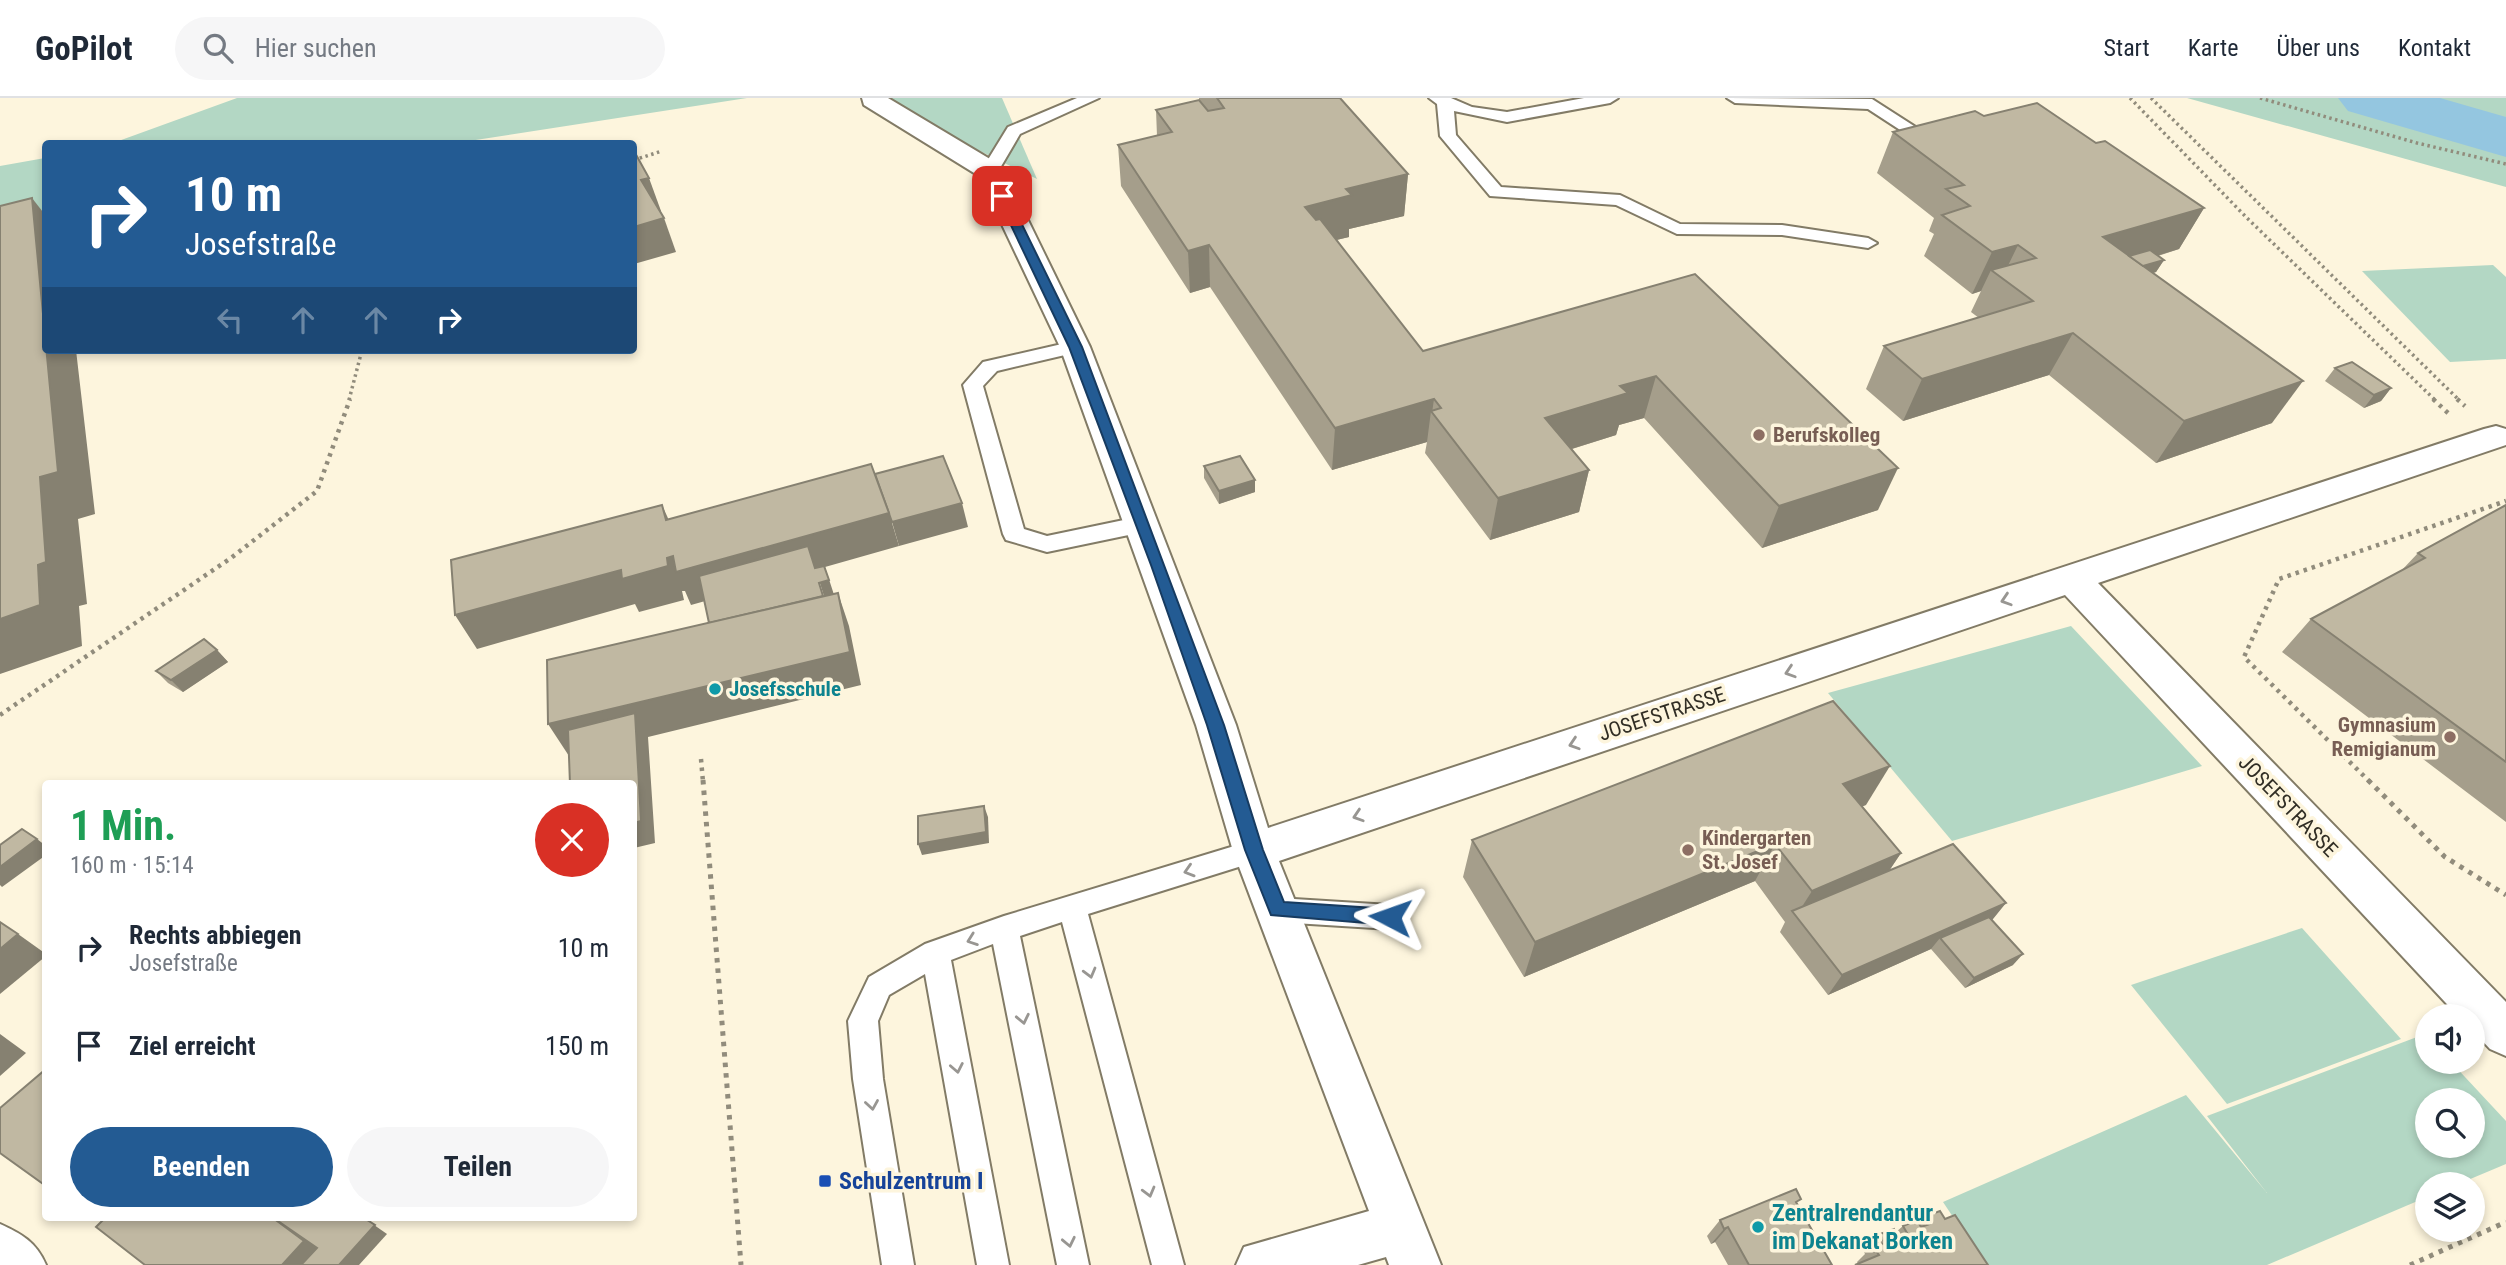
<!DOCTYPE html>
<html lang="de">
<meta charset="utf-8">
<style>
body{margin:0;font-family:"Roboto Condensed",sans-serif;background:#f6f6f7;color:#1f2937;height:100vh;display:flex;flex-direction:column;font-size:26px;white-space:nowrap}
*{box-sizing:border-box;margin:0}
p{font-size:23px;color:#747a83}
.icon{flex:none;width:38px;height:38px;fill:none;stroke:currentColor;stroke-width:2;stroke-linecap:round;stroke-linejoin:round}
.map{position:relative;flex:1;overflow:hidden}
.sheet{position:absolute;left:42px;top:682px;width:595px;height:441px;display:flex;flex-direction:column;background:#fff;border-radius:7px;box-shadow:0 4px 10px #0003}
.sheet>*{flex:none}
.top-card{position:absolute;left:42px;top:42px;width:595px;height:214px;border-radius:7px;box-shadow:0 4px 10px #0003;background:#235b93;color:#fff;overflow:hidden}
.fabs{position:absolute;left:2415px;top:906px;display:grid;gap:14px}
.fabs a{display:grid;place-items:center;width:70px;height:70px;border-radius:50%;background:#fff;box-shadow:0 4px 10px #0003;font-size:35px}
.pin{position:absolute;display:grid;place-items:center;width:60px;height:60px;color:#fff;margin:-30px;border-radius:14px;box-shadow:0 4px 10px #0006}
.me{position:absolute;width:77px;margin:-38px;rotate:274deg;stroke-linejoin:round;filter:drop-shadow(0 0 5px #0008)}
.turn{display:flex;align-items:center;gap:24px;height:147px;padding:0 28px;font-size:32px}
.turn .icon{width:91px;height:91px;stroke-width:2.5}
.turn b{display:block;font-size:49px;line-height:60px}
.lanes{display:flex;align-items:center;height:66px;padding:0 28px;background:#0003;justify-content:center;gap:35px;direction:ltr}
.lanes .off{opacity:.35}
.round{display:grid;place-items:center;flex:none;width:74px;height:74px;border-radius:37px;background:#f6f6f7}
.overview{display:flex;align-items:center;justify-content:space-between;height:119px;padding:0 28px}
h1{font-size:42px;font-weight:700;line-height:52px;color:#1e9e55}
.action{display:flex;gap:14px;margin-top:auto;padding:14px 28px}
.action a{flex:1;height:80px;border-radius:42px;background:#235b93;color:#fff;font-size:28px;font-weight:700;line-height:80px;text-align:center}
.action a+a{background:#f6f6f7;color:#1f2937}
ul{padding:0;list-style:none}
li{display:flex;align-items:center;gap:21px;height:98px;padding:0 28px}
li div{flex:1}
li b{display:block;font-size:26px}
li em{font-style:normal}
header{display:flex;align-items:center;gap:42px;box-sizing:border-box;height:98px;padding:0 35px;background:#fff;border-bottom:2px solid #e0e1e3}
header strong{font-size:33px}
nav{display:flex;gap:38px;margin-inline-start:auto;font-size:24px}
.search{width:490px;height:63px;background:#f6f6f7;display:flex;align-items:center;gap:18px;box-sizing:border-box;padding:0 24px;border-radius:38px;color:#747a83;font-size:26px}
.map>svg:first-child{display:block}
.green{fill:#b3d7c4;fill-rule:evenodd}
.lines{fill:none;stroke-linecap:round;stroke-linejoin:round}
.river{fill:#94c6e0;fill-rule:evenodd}
.service-casing{stroke:#827b66;stroke-width:4}
.minor-casing{stroke:#827b66;stroke-width:4}
.path-far2{stroke:#918c7c;stroke-width:3.5;stroke-dasharray:2.5 3.5;stroke-linecap:butt}
.path-far1{stroke:#918c7c;stroke-width:4.5;stroke-dasharray:3.5 5;stroke-linecap:butt}
.path{stroke:#918c7c;stroke-width:5;stroke-dasharray:4.5 6;stroke-linecap:butt}
.service{fill:#fff;fill-rule:evenodd}
.minor{fill:#fff;fill-rule:evenodd}
.wall{fill:#a59e8b}
.shaded-wall{fill:#868171}
.building{fill:#c0b8a2;stroke:#868171;stroke-width:2}
.oneway{stroke:#989692}
.route{fill:#235b93;stroke:#173b60;stroke-width:2}
.education-dot{fill:#8d6e63;stroke:#fdf5dd;stroke-width:2.5}
.culture-dot{fill:#0f9aa8;stroke:#fdf5dd;stroke-width:2.5}
.transit-dot{fill:#1a4fb4;stroke:#fdf5dd;stroke-width:2.5}
.labels{text-anchor:middle;stroke-width:7;stroke-linejoin:round;paint-order:stroke}
.education-label{font-size:21px;font-weight:bold;fill:#785e54;stroke:#fdf5dd;text-anchor:start}
.culture-label{font-size:21px;font-weight:bold;fill:#0d838f;stroke:#fdf5dd;text-anchor:start}
.street-label{font-size:21px;fill:#312e25;stroke:#fdf5dd}
.near-transit-label{font-size:24px;font-weight:bold;fill:#164399;stroke:#fdf5dd;text-anchor:start}
.near-culture-label{font-size:24px;font-weight:bold;fill:#0d838f;stroke:#fdf5dd;text-anchor:start}
</style>
<header>
<strong>GoPilot</strong>
<div class="search"><svg class="icon" aria-label="search" viewBox="0 0 24 24"><circle cx="10" cy="10" r="6"/><path d="M15 15l6 6"/></svg>Hier suchen</div>
<nav><a>Start</a><a>Karte</a><a>Über uns</a><a>Kontakt</a></nav>
</header>
<div class="map">
<svg width="2506" height="1167" viewBox="0 0 2506 1167">
<rect width="100%" height="100%" fill="#fdf5dd"/>
<g class="green">
<path d="M237 0H747L469 43 468 45H113Z"/>
<path d="M872 0H1002L1037 81Z"/>
<path d="M2187 0H2506V89Z"/>
<path d="M45 60V147L0 159V68Z"/>
<path d="M2493 167 2506 179V261L2450 264 2362 173Z"/>
<path d="M2071 528 2202 668 1952 743 1828 595Z"/>
<path d="M2302 830 2401 941 2227 1006 2131 887Z"/>
<path d="M2425 936 2427 964H2451L2506 1023V1066L2456 1087H2427V1099L2267 1167H1985L1943 1104 2186 997 2267 1095 2207 1018ZM2427 1003H2473V1048H2427Z"/>
</g>
<g class="lines">
<path class="river" d="M2338 0H2440L2506 19V59L2348 13Z"/>
<defs>
<g id="service">
<path d="M1077 0H1099L1020 36 996 77H984L981 73 1008 29Z"/>
<path d="M1429 0H1451L1472 9 1507 14 1584 0H1618L1610 5 1507 24 1454 13 1456 37 1501 89 1620 97 1680 126 1782 127 1868 140 1877 145 1868 150 1782 137 1677 136 1616 107 1490 98 1440 38 1437 6Z"/>
<path d="M1727 0 1872 1 1928 37 1920 42 1914 41 1868 11 1735 5Z"/>
<path d="M1075 243 1085 249 1082 253 997 273 983 288 1024 431 1047 438 1143 418 1151 420 1154 426 1151 432 1143 434 1047 454 1006 442 1003 436 963 287 983 264Z"/>
<path d="M1254 742 1264 745 1267 753 1264 761 1088 816 1184 1167H1152L1062 824 1020 838 1089 1167H1057L993 846 951 862 1009 1167H977L925 876 889 897 878 923 883 981 914 1167H882L853 981 848 923 869 879 925 846 1004 818Z"/>
<path d="M1278 800 1390 807 1400 810 1404 819 1400 828 1390 831 1278 824 1268 821 1264 812 1268 803Z"/>
</g>
<g id="minor">
<path d="M862 0H888L1000 67 1004 73 1090 249 1236 627 1268 730 2484 331 2496 328 2506 331V347L2098 485 2506 904V958L2490 951 2473 933V919H2459L2065 497 1279 763 1441 1167H1389L1386 1159 1358 1167H1236L1244 1149 1369 1113 1233 753 1196 627 1060 249 979 78 864 7Z"/>
<path d="M0 1126C22 1136 36 1144 46 1167H0Z"/>
</g>
</defs>
<use href="#service" class="service-casing"/>
<use href="#minor" class="minor-casing"/>
<g class="path-far2">
<path d="M2130 0 2247 120 2435 302"/>
<path d="M2151 0 2459 302"/>
<path d="M2260 0 2417 45 2506 66"/>
<path d="M634 62 662 53"/>
<path d="M349 302 362 252"/>
</g>
<g class="path-far1">
<path d="M2433 301 2448 315"/>
<path d="M2457 301 2465 308"/>
<path d="M0 617 231 460 317 393 350 301"/>
<path d="M701 661 703 684"/>
<path d="M2370 684 2244 559 2279 481 2506 403"/>
</g>
<g class="path">
<path d="M703 682 741 1167"/>
<path d="M2368 682 2445 759 2506 797"/>
<path d="M2410 1167 2506 1124"/>
</g>
<use href="#service" class="service"/>
<use href="#minor" class="minor"/>
</g>
<g class="wall">
<path d="M1199 0H1340L1408 76 1404 118 1349 131V139L1336 142 1423 253 1695 176 1878 412 1762 450 1644 320 1619 327 1616 337 1572 351 1589 372 1579 414 1490 442 1425 355 1427 344 1332 372 1210 189 1190 195 1121 88 1118 47 1157 38 1156 12 1199 2Z"/>
<path d="M1984 18 2096 45 2204 110 2179 151 2158 158 2164 162 2156 174 2153 175 2272 325 2156 365 2049 277 1903 323 1866 291 1884 248 1979 220 1971 214 1981 193 1972 196 1924 158 1934 136 1929 133 1934 120 1877 75 1893 34Z"/>
<path d="M2335 270 2391 290 2381 303 2364 310 2325 283Z"/>
<path d="M1204 368 1255 394 1219 406 1204 380Z"/>
<path d="M2506 407V724L2282 554 2311 521 2401 473 2418 455Z"/>
<path d="M217 552 228 564 183 594 168 585 156 573Z"/>
<path d="M1866 707 1862 708 1901 755 1889 773 1992 822 2013 867 1965 890 1931 851 1828 897 1780 834 1785 824 1755 783 1524 879 1463 779 1472 742Z"/>
<path d="M1797 1106 1832 1167H1728L1715 1144 1711 1146 1707 1138 1720 1122Z"/>
<path d="M1926 1118 1945 1121 1988 1167 1858 1166 1857 1164 1865 1156 1863 1152 1880 1136 1896 1134 1903 1128 1919 1124Z"/>
</g>
<g class="shaded-wall">
<path d="M1408 76 1404 118 1349 131V139L1303 150 1305 109 1346 91Z"/>
<path d="M649 80 661 113 654 115 641 82Z"/>
<path d="M32 100 46 118V244Z"/>
<path d="M2204 110 2179 151 2130 166 2103 139Z"/>
<path d="M664 120 676 154 634 166V129Z"/>
<path d="M1209 147 1210 189 1190 195 1188 153Z"/>
<path d="M2018 147 2002 180 1991 172 1981 193 1972 196 1992 154Z"/>
<path d="M2164 162 2156 174 2129 183 2136 170Z"/>
<path d="M2073 235 2049 277 1903 323 1922 281Z"/>
<path d="M46 252H76L95 416 78 421 87 506 79 508 82 548 0 576V521L38 467 40 379Z"/>
<path d="M1656 278 1644 320 1619 327 1616 337 1536 362 1545 320 1620 288Z"/>
<path d="M2303 283 2272 325 2156 365 2184 323Z"/>
<path d="M2391 290 2381 303 2364 310 2374 297Z"/>
<path d="M1434 301 1432 315 1431 313 1427 344 1332 372 1335 330Z"/>
<path d="M1898 370 1878 412 1762 450 1779 408Z"/>
<path d="M1589 372 1579 414 1490 442 1498 400Z"/>
<path d="M1255 382V394L1219 406V393Z"/>
<path d="M962 405 968 429 899 448 892 424Z"/>
<path d="M662 407 677 440 666 422Z"/>
<path d="M889 415 899 448 825 469 837 506 827 508 816 472 691 507 685 493H682L684 502 639 514 635 506 477 551 455 517 673 458Z"/>
<path d="M838 495 849 528 861 587 648 639 655 745 634 750V725L569 658 548 626Z"/>
<path d="M217 552 228 564 183 594 171 582Z"/>
<path d="M1890 668 1866 707 1821 725 1843 686Z"/>
<path d="M984 708 988 719 989 745 922 757 918 746Z"/>
<path d="M37 741 46 748V757L2 789 0 787V769Z"/>
<path d="M1775 746 1755 783 1524 879 1535 844Z"/>
<path d="M1901 755 1876 792 1796 818 1812 793Z"/>
<path d="M2006 805 1989 826 1940 840 1931 851 1828 897 1842 877Z"/>
<path d="M18 836 46 856V858L0 896V851Z"/>
<path d="M2023 856 2013 867 1965 890 1974 880Z"/>
<path d="M0 936 26 955 0 978Z"/>
<path d="M273 1120H277L330 1158 322 1167H282Z"/>
<path d="M364 1120 387 1136 359 1167H339Z"/>
<path d="M1728 1129 1715 1144 1711 1146 1724 1131Z"/>
</g>
<g class="building">
<path d="M1217 0H1340L1408 76 1346 91 1352 97 1305 109 1316 122 1320 121 1423 253 1695 176 1898 370 1779 408 1656 278 1620 288 1628 295 1545 320 1589 372 1498 400 1431 313 1441 310 1434 301 1335 330 1209 147 1188 153 1118 47 1172 34 1156 12 1199 2 1208 13 1224 10Z"/>
<path d="M2037 5 2096 45 2105 43 2204 110 2103 139 2303 283 2184 323 2073 235 1922 281 1884 248 2033 203 1991 172 2036 160 2018 147 1992 154 1942 117 1970 108 1946 91 1964 87 1893 34 1975 13 1984 18Z"/>
<path d="M634 53 649 80 641 82 664 120 634 129Z"/>
<path d="M32 100 58 374 40 379 46 464 38 467 40 507 0 521V108Z"/>
<path d="M2150 152 2164 162 2143 168 2129 158Z"/>
<path d="M2352 264 2391 290 2374 297 2335 270Z"/>
<path d="M943 358 962 405 892 424 875 376Z"/>
<path d="M1240 358 1255 382 1219 393 1204 368Z"/>
<path d="M871 366 889 415 676 474 673 458 667 460 668 468 622 481 621 472 455 517 451 462 662 407 666 422Z"/>
<path d="M2506 407V664L2311 521 2425 460 2418 455Z"/>
<path d="M808 448 815 470 824 468 829 482 819 485 823 498 709 525 699 478Z"/>
<path d="M838 495 850 554 548 626 547 562Z"/>
<path d="M204 541 217 552 171 582 156 573Z"/>
<path d="M1833 603 1890 668 1843 686 1901 755 1812 793 1775 746 1535 844 1472 742Z"/>
<path d="M635 615 641 723 634 725V686H570L568 632Z"/>
<path d="M984 708 986 734 918 746V718Z"/>
<path d="M22 731 37 741 0 769V747Z"/>
<path d="M1953 746 2006 805 1842 877 1792 813Z"/>
<path d="M1989 819 2023 856 1974 880 1940 840Z"/>
<path d="M0 824 18 836 0 851Z"/>
<path d="M46 971V1088L0 1055V1010Z"/>
<path d="M1796 1091 1801 1101 1796 1104 1832 1167H1749L1728 1129 1724 1131 1720 1122Z"/>
<path d="M1940 1113 1945 1121 1955 1117 1988 1167H1855L1879 1157 1873 1149 1885 1145 1880 1136 1894 1131 1898 1138 1907 1135 1903 1128 1917 1122 1921 1129 1930 1126 1926 1118Z"/>
<path d="M105 1120H273L304 1143 282 1167H145L96 1129Z"/>
<path d="M281 1120H364L375 1127 339 1167H301L317 1150 278 1123Z"/>
</g>
<defs><path id="oneway-chevron" d="M-2-3.5L2.5 0L-2 3.5" fill="none" stroke-width="1.6" stroke-linecap="round" stroke-linejoin="round" transform="scale(1.75)"/></defs>
<g class="oneway">
<use href="#oneway-chevron" transform="translate(2006 502) rotate(162)"/>
<use href="#oneway-chevron" transform="translate(1790 574) rotate(162)"/>
<use href="#oneway-chevron" transform="translate(1574 646) rotate(162)"/>
<use href="#oneway-chevron" transform="translate(1358 718) rotate(162)"/>
<use href="#oneway-chevron" transform="translate(1189 773) rotate(163)"/>
<use href="#oneway-chevron" transform="translate(972 842) rotate(160)"/>
<use href="#oneway-chevron" transform="translate(1090 875) rotate(75)"/>
<use href="#oneway-chevron" transform="translate(1023 921) rotate(78)"/>
<use href="#oneway-chevron" transform="translate(957 970) rotate(79)"/>
<use href="#oneway-chevron" transform="translate(872 1007) rotate(81)"/>
<use href="#oneway-chevron" transform="translate(1149 1094) rotate(75)"/>
<use href="#oneway-chevron" transform="translate(1069 1144) rotate(78)"/>
</g>
<path class="route" d="M1002 94 1008 98 1082 249 1224 627 1263 752 1284 804 1390 811 1396 814 1399 819 1396 825 1390 827 1271 817 1245 752 1207 627 1151 467 1069 249 997 98Z"/>
<g class="education-dot">
<circle cx="1759" cy="337" r="7"/>
<circle cx="2450" cy="639" r="7"/>
<circle cx="1688" cy="752" r="7"/>
</g>
<g class="culture-dot">
<circle cx="715" cy="591" r="7"/>
<circle cx="1758" cy="1129" r="7"/>
</g>
<rect class="transit-dot" x="818" y="1076" width="14" height="14" rx="3.5"/>
<g class="labels">
<g class="education-label">
<text x="1773" y="344">Berufskolleg</text>
<text x="2436" y="634" text-anchor="end">Gymnasium<tspan x="2436" dy="24">Remigianum</tspan></text>
<text x="1702" y="747">Kindergarten<tspan x="1702" dy="24">St. Josef</tspan></text>
</g>
<g class="culture-label">
<text x="729" y="598">Josefsschule</text>
</g>
<g class="street-label">
<text transform="translate(1662 616) rotate(-18)" y="7">JOSEFSTRASSE</text>
<text transform="translate(2288 708) rotate(46)" y="7">JOSEFSTRASSE</text>
</g>
<g class="near-transit-label">
<text x="839" y="1091">Schulzentrum I</text>
</g>
<g class="near-culture-label">
<text x="1772" y="1123">Zentralrendantur<tspan x="1772" dy="28">im Dekanat Borken</tspan></text>
</g>
</g>
</svg>
<div class="fabs">
<a><svg class="icon" aria-label="sound" viewBox="0 0 24 24"><path d="M4 9h4l5-4v14l-5-4H4zM17 9q2 3 0 6"/></svg></a>
<a><svg class="icon" aria-label="search" viewBox="0 0 24 24"><circle cx="10" cy="10" r="6"/><path d="M15 15l6 6"/></svg></a>
<a><svg class="icon" aria-label="layers" viewBox="0 0 24 24"><path d="M12 4l9 5-9 5-9-5zM3 14l9 5 9-5"/></svg></a>
</div>
<div class="pin" style="left:1002px;top:98px;background:#d93025"><svg class="icon" aria-label="arrive" viewBox="0 0 24 24"><path d="M6 21V4h12l-3 4 3 4H6"/></svg></div>
<svg class="me" style="left:1390px;top:819px" viewBox="-20 -20 40 40"><path d="M0-17L14 15 0 8-14 15z" fill="#235b93" stroke="#fff" stroke-width="4"/></svg>
<div class="top-card">
<div class="turn"><svg class="icon" aria-label="right" viewBox="0 0 24 24"><path d="M7 20v-9h11M14 6l5 5-5 5"/></svg><div><b>10 m</b>Josefstraße</div></div>
<div class="lanes"><svg class="icon off" aria-label="left" viewBox="0 0 24 24"><path d="M17 20v-9H6M10 6l-5 5 5 5"/></svg><svg class="icon off" aria-label="ahead" viewBox="0 0 24 24"><path d="M12 20V5M6 11l6-6 6 6"/></svg><svg class="icon off" aria-label="ahead" viewBox="0 0 24 24"><path d="M12 20V5M6 11l6-6 6 6"/></svg><svg class="icon" aria-label="right" viewBox="0 0 24 24"><path d="M7 20v-9h11M14 6l5 5-5 5"/></svg></div>
</div>
<section class="sheet">
<div class="overview"><div><h1>1 Min.</h1><p>160 m · 15:14</p></div><a class="round" style="background:#d93025;color:#fff"><svg class="icon" aria-label="close" viewBox="0 0 24 24"><path d="M6 6l12 12M18 6L6 18"/></svg></a></div>
<ul>
<li><svg class="icon" aria-label="right" viewBox="0 0 24 24"><path d="M7 20v-9h11M14 6l5 5-5 5"/></svg><div><b>Rechts abbiegen</b><p>Josefstraße</p></div><em>10 m</em></li>
<li><svg class="icon" aria-label="arrive" viewBox="0 0 24 24"><path d="M6 21V4h12l-3 4 3 4H6"/></svg><div><b>Ziel erreicht</b></div><em>150 m</em></li>
</ul>
<div class="action"><a>Beenden</a><a>Teilen</a></div>
</section>
</div>
